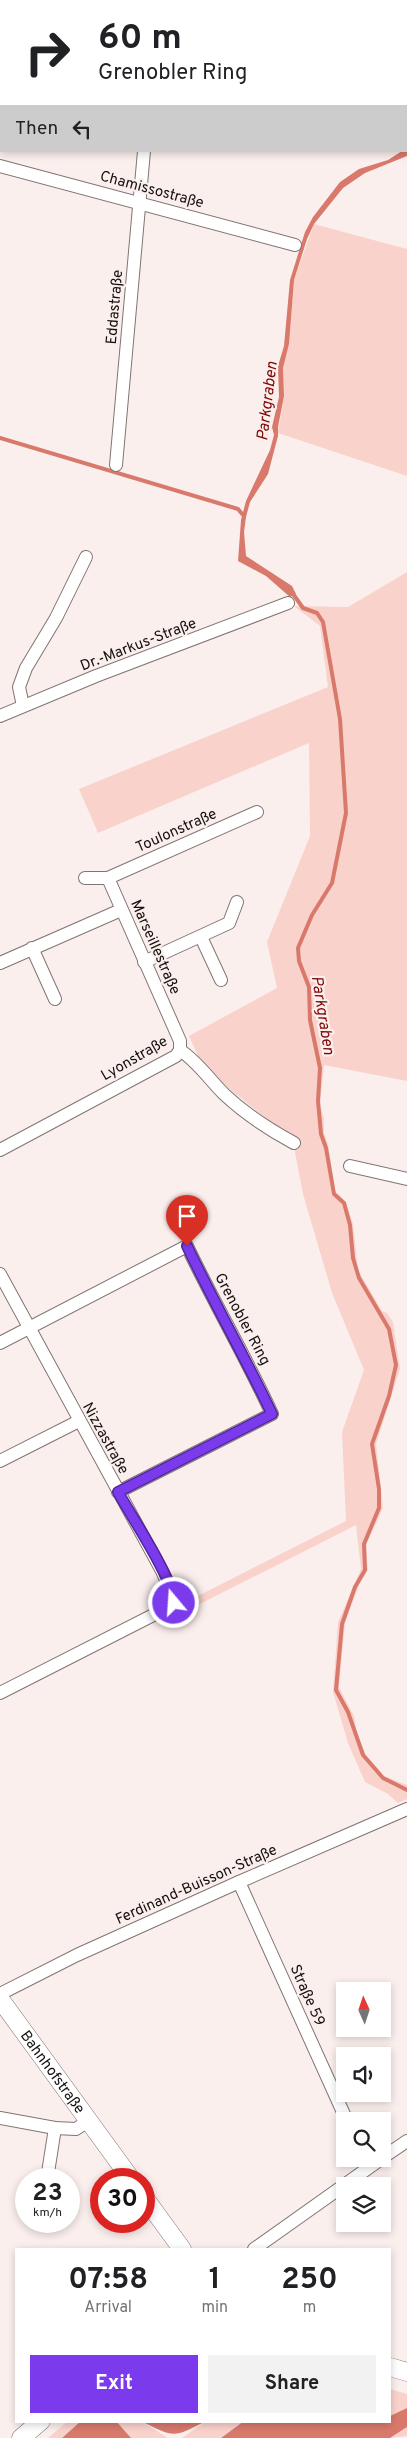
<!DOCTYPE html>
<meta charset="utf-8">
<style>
body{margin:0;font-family:Overpass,sans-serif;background:#f2f2f2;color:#202124;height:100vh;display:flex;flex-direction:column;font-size:19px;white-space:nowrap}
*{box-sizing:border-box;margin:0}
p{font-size:16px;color:#757577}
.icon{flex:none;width:28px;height:28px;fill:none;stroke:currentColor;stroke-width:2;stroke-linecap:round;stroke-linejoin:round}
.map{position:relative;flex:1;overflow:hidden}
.panel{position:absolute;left:15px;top:2248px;width:376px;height:175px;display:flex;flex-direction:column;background:#fff;border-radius:0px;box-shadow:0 2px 8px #0003}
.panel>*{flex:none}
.hud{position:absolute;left:0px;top:0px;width:408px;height:152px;box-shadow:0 2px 8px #0003;background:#fff;color:#202124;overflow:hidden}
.needle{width:32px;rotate:357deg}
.controls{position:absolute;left:336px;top:1982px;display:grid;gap:10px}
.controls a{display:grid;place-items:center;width:55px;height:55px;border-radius:0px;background:#fff;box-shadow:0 2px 8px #0003;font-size:25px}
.speed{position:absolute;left:15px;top:2168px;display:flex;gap:10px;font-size:25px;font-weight:700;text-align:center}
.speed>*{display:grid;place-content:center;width:65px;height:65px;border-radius:50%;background:#fff;box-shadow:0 2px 8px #0003;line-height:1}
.speed small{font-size:12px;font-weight:400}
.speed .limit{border:8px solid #d22;background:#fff;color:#111}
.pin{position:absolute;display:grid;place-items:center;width:42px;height:42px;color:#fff;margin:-51px -21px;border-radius:50% 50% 50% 0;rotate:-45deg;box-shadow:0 0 5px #0007}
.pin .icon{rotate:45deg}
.me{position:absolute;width:55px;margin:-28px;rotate:342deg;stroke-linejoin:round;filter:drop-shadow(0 0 4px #0008)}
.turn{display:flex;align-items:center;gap:18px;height:105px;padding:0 15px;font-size:22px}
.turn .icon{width:65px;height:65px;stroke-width:2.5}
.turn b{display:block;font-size:35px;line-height:42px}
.then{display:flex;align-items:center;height:48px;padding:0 15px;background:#0003;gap:10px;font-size:19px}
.eta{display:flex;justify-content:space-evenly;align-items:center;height:85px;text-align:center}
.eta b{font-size:30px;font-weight:700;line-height:35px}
.primary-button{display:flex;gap:10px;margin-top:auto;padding:10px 15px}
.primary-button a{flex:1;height:58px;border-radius:0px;background:#7c3aed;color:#fff;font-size:20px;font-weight:700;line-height:58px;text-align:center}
.primary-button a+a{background:#f2f2f2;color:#202124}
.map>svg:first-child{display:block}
.green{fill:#fad2cc}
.water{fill:#d8796c}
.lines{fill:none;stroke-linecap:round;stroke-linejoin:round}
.stream{stroke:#d8796c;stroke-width:4}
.minor-casing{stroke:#7f7573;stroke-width:14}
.secondary-casing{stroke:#7f7573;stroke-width:19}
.minor{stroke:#fff;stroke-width:12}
.secondary{stroke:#fff;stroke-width:18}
.route-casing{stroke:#51269a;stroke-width:12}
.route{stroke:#7c3aed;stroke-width:9}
.labels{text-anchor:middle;stroke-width:4.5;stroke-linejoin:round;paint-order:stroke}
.street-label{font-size:15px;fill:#151110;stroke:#fbefed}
.water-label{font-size:16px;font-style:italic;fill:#7e0404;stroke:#fbefed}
</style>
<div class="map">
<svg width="407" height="2438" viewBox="0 0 407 2438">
<rect width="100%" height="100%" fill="#fbefed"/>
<g class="green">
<path d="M314 224 407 249V476L278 433 284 396 283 368 289 344 294 280Z"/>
<path d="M407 572V1081L324 1065 320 1105 324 1119V1133L328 1144 335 1191 346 1202 353 1224 358 1270 382 1311 387 1313 393 1322 400 1369 376 1444 383 1508 366 1545 368 1570 359 1585 345 1623 339 1687 354 1716 357 1734 366 1755 384 1776 407 1785V1799L398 1803 388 1794 365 1782 348 1743 333 1692 338 1622 361 1569 356 1525 194 1607 190 1600 346 1521 342 1432 364 1370 332 1293 303 1194 294 1147 273 1124 220 1081 199 1058 189 1036 277 988 267 942 310 836 309 743 98 833 79 789 328 687 320 626 294 606 348 607Z"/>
<path d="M390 2389 407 2394V2408L390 2416Z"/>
<path d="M68 2421H81L62 2438H48Z"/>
<path d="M116 2421H141L168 2438H131Z"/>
<path d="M206 2421H244L221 2438H182Z"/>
<path d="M407 2427V2436L390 2438Z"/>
</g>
<g class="water">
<path d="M407 145V156L365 173 343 188 314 224 307 239 294 280 289 344 283 368 284 396 278 427V436L268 474 250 502 246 517 244 532 246 556 292 586 296 594 290 597 266 576 238 561 241 520 246 501 270 450 274 435 272 427 279 397 278 366 284 346 290 280 305 232 313 217 340 182 359 169 388 160 402 151H406Z"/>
<path d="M407 2408V2427L390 2438H221L244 2421H390V2416Z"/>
<path d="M81 2421H116L131 2438H62Z"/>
<path d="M141 2421H206C173 2438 175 2438 141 2421Z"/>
</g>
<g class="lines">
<g class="stream">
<path d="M0 438 238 509 243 515"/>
<path d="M291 591 303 608 317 613 323 622 340 719 346 813 332 883 312 915 298 948 299 961 309 987 310 1020 320 1068 318 1101 321 1134 326 1148 334 1194 344 1203 350 1225 353 1258 359 1278 389 1329 396 1365 389 1396 372 1444 379 1489V1508L364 1544 365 1570 355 1587 342 1624 336 1690 348 1712 363 1755 383 1778 407 1790"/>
</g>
<defs>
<g id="minor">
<path d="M158 1V0"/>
<path d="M406 35H407"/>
<path d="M0 166 295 245"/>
<path d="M116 465 144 151"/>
<path d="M23 706 19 687 26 668 56 618 86 557"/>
<path d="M0 716 96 676 288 603"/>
<path d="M85 878H108L257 812"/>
<path d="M108 878 180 1041V1050"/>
<path d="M201 937 221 980"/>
<path d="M32 948 55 999"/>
<path d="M144 962 229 923 237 902"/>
<path d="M0 963 121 910"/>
<path d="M180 1050C198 1062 209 1079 224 1094 244 1113 270 1130 294 1143"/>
<path d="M0 1150 176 1056 180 1050"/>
<path d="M350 1166 407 1179"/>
<path d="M0 1274 162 1571 174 1597 171 1606 0 1693"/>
<path d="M0 1343 187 1246C214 1303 246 1357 272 1414L118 1492"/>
<path d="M0 1461 79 1421"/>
<path d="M239 1882 347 2121"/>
<path d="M0 1994 77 1955 239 1882 407 1809"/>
<path d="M0 2118 55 2128 76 2129 88 2121"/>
<path d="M382 2158 407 2141"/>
<path d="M47 2179 55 2128"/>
<path d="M254 2249 381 2159"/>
</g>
<g id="secondary">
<path id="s1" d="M0 1999 131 2179"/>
<path d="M144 2197 182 2249"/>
<path d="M390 2367 407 2372"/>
<path d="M21 2438 41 2421"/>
</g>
</defs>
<use href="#minor" class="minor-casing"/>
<use href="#secondary" class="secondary-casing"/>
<use href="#minor" class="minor"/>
<use href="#secondary" class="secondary"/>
</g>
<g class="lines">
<defs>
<path id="route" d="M174 1603C174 1580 131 1516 118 1492L272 1414C245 1357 214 1303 187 1246"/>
</defs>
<use href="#route" class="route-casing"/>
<use href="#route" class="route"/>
</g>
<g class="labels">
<g class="street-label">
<text transform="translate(152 189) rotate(15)" y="5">Chamissostraße</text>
<text transform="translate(114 307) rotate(-85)" y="5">Eddastraße</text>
<text transform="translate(138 644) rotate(-21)" y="5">Dr.-Markus-Straße</text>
<text transform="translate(176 830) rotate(-24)" y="5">Toulonstraße</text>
<text transform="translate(156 947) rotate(66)" y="5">Marseillestraße</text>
<text transform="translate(134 1058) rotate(-30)" y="5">Lyonstraße</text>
<text transform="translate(243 1319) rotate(62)" y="5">Grenobler Ring</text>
<text transform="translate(106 1438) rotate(61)" y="5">Nizzastraße</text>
<text transform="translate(196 1884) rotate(-24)" y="5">Ferdinand-Buisson-Straße</text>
<text transform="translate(308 1995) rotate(66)" y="5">Straße 59</text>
<text dy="5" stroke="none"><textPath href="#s1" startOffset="90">Bahnhofstraße</textPath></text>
</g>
<g class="water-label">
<text transform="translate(266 401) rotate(-83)" y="6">Parkgraben</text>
<text transform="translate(324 1015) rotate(81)" y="6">Parkgraben</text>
</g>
</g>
</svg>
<div class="controls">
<a><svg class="needle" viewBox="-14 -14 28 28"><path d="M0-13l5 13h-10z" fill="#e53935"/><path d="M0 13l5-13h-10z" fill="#757577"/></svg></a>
<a><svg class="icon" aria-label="sound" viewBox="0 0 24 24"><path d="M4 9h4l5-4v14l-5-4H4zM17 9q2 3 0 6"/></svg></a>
<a><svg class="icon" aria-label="search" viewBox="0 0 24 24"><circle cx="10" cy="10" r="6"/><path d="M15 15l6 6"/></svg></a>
<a><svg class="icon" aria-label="layers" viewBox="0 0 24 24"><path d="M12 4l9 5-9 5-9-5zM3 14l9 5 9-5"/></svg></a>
</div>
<div class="speed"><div>23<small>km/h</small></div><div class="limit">30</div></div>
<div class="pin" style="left:187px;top:1246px;background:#d93025"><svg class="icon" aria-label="arrive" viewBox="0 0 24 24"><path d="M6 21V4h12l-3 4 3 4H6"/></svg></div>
<svg class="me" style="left:174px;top:1603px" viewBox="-20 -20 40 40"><circle r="17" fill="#7c3aed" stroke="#fff" stroke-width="3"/><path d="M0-11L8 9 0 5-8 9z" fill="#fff"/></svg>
<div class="hud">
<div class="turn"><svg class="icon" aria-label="right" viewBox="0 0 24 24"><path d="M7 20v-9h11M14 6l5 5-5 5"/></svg><div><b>60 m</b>Grenobler Ring</div></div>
<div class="then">Then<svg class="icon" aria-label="left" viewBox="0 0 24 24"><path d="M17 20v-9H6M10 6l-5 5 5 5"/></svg></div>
</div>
<section class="panel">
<div class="eta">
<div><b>07:58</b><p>Arrival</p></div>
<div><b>1</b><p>min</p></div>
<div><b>250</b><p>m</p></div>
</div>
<div class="primary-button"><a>Exit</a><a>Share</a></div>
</section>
</div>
